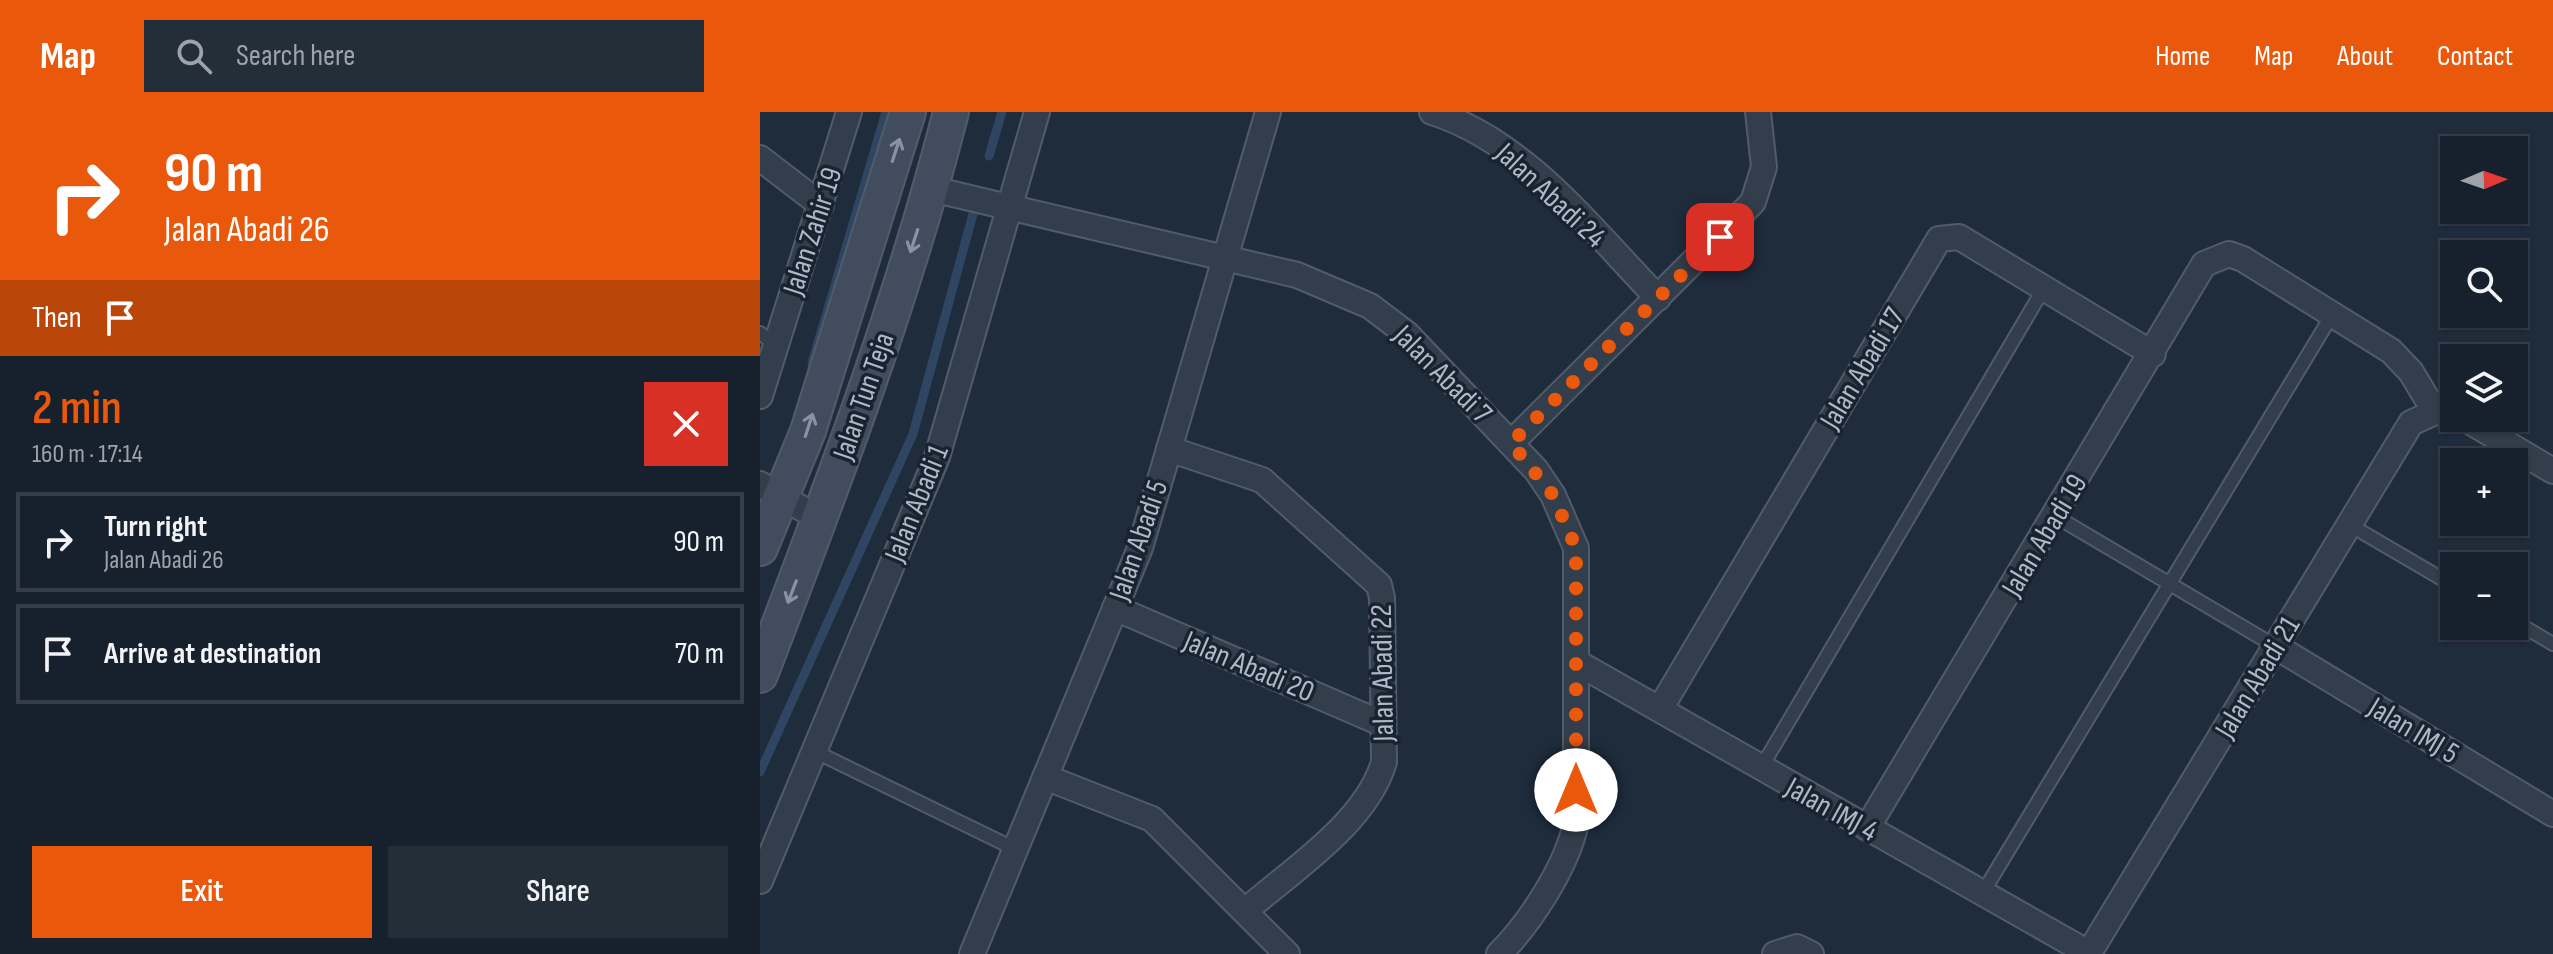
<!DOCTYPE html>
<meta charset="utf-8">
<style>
body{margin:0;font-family:"Sofia Sans Condensed",sans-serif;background:#242e39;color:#f1f3f6;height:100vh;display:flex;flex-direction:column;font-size:30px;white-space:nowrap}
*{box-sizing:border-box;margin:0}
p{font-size:26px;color:#9ea3aa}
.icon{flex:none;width:44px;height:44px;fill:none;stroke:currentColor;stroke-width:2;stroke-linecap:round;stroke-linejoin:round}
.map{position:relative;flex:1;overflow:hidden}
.side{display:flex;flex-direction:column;background:#17212d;width:760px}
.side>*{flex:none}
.guide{background:#ea580c;color:#fff;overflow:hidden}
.needle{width:52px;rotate:88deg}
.buttons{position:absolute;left:1680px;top:24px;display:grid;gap:16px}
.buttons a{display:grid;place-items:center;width:88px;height:88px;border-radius:0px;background:#17212d;box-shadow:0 2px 6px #0004,0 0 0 2px #363e49;font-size:40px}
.pin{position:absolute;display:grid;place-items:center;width:68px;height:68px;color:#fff;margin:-34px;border-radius:16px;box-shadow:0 4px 12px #0006}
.me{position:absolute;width:88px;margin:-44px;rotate:0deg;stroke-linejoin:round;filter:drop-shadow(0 0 6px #0008)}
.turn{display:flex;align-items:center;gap:28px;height:168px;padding:0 32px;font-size:36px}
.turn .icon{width:104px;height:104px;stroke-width:2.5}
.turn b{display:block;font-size:56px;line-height:68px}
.then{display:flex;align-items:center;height:76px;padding:0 32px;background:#0003;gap:16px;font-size:30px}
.round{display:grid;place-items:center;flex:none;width:84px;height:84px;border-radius:0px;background:#242e39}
.overview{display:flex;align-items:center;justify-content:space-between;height:136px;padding:0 32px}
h1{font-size:48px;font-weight:600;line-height:60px;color:#ea580c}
.primary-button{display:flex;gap:16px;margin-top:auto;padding:16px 32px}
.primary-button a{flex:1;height:92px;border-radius:0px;background:#ea580c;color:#fff;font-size:32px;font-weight:600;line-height:92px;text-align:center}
.primary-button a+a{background:#242e39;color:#f1f3f6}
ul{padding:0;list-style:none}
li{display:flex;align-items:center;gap:24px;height:100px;margin:0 16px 12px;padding:0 16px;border:4px solid #363e49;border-radius:0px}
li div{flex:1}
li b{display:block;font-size:30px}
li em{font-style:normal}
header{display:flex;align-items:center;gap:48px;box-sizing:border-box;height:112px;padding:0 40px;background:#ea580c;color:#fff}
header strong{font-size:38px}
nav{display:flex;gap:44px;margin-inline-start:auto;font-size:28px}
.search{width:560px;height:72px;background:#242e39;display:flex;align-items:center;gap:20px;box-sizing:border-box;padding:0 28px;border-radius:0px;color:#9ea3aa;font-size:30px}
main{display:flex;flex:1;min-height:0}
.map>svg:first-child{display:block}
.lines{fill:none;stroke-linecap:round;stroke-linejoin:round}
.stream{stroke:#2f4663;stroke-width:9}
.service-casing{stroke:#515b6a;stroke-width:16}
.minor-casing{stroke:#515b6a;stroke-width:28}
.secondary-casing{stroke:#515b6a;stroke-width:38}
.service{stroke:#333e4c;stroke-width:12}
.minor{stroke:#333e4c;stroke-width:24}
.secondary{stroke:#414d5f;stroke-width:34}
.oneway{stroke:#8893a3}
.route{stroke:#ea580c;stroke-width:14;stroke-dasharray:0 25.2}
.labels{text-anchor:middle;stroke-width:7;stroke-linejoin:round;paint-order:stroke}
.street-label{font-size:30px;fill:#aeb8c8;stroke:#192330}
</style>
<header>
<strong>Map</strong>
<div class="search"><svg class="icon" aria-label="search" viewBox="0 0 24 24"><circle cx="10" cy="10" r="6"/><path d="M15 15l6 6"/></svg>Search here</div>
<nav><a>Home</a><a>Map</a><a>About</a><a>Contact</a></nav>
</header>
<main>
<section class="side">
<div class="guide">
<div class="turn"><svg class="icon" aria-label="right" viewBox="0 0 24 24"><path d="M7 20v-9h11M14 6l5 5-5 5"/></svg><div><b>90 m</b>Jalan Abadi 26</div></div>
<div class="then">Then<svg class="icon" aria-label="arrive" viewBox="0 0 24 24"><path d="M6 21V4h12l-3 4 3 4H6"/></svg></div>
</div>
<div class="overview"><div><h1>2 min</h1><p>160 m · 17:14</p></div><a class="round" style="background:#d93025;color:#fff"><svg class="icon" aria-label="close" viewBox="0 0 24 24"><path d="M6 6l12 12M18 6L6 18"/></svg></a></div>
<ul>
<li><svg class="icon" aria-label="right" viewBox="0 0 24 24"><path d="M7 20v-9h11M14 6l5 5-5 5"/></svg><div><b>Turn right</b><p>Jalan Abadi 26</p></div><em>90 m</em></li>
<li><svg class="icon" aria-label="arrive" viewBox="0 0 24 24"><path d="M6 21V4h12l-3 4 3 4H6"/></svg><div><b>Arrive at destination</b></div><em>70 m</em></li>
</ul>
<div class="primary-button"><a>Exit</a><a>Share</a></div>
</section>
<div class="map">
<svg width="1793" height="842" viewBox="0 0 1793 842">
<rect width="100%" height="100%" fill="#1f2c3c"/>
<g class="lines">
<g class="stream">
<path d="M229 44 242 0"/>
<path d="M52 251 126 0"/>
<path d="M0 660 153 322 213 102"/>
</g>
<defs>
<g id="service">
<path d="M0 221 16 233"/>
<path d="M1295 404 1515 534"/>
<path d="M1590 413 1694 474"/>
<path d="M1754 509 1793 532"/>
<path d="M54 639 255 737"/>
<path d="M1001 656 1284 176"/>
<path d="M1222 782 1572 203"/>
</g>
<g id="minor">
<path d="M672 0C766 30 831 117 898 186"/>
<path d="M0 46 61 93"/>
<path d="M172 77 537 163 610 194 647 222 776 358 793 383 816 436V710C808 753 770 811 739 842"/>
<path d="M0 284 89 0"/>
<path d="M1704 306 1793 359"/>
<path d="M751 331 993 90 1004 55 998 0"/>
<path d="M409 337 502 368 619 473 622 486 624 650C606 711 532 758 485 799"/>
<path d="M0 372 60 407"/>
<path d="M355 496 623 612"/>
<path d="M1515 534 1793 702"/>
<path d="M816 550 1330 842"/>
<path d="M900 597 1179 127 1199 125 1393 242"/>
<path d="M285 665 392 707 527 842"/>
<path d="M1107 716 1444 152 1469 142 1483 147 1631 239 1651 260 1675 300"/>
<path d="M0 769 177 345 277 0"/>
<path d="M1329 841 1651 311 1675 300 1694 302"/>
<path d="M212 842 380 436 508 0"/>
<path d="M1015 842 1037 835 1051 842"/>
</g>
<g id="secondary">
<path d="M0 436 48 319 148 0"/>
<path d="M0 563C71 378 142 192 191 0"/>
</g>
</defs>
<use href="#service" class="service-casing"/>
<use href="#minor" class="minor-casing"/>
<use href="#secondary" class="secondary-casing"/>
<use href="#service" class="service"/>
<use href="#minor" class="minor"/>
<use href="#secondary" class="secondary"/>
</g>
<defs><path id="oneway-shaft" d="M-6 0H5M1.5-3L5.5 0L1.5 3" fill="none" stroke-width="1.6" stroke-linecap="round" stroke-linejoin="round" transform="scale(2)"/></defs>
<g class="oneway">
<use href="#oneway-shaft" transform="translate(136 38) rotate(-72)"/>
<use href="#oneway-shaft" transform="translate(154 129) rotate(108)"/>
<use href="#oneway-shaft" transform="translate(49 313) rotate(-72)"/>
<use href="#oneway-shaft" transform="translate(32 480) rotate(111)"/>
</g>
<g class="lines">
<path class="route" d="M816 678V436L793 383 751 331 960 125"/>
</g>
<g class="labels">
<g class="street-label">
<text transform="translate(791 83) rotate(43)" y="10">Jalan Abadi 24</text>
<text transform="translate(52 119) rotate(-72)" y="10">Jalan Zahir 19</text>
<text transform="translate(1102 256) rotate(-59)" y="10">Jalan Abadi 17</text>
<text transform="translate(683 262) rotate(45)" y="10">Jalan Abadi 7</text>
<text transform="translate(103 284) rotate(-71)" y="10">Jalan Tun Teja</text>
<text transform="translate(156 391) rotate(-68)" y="10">Jalan Abadi 1</text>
<text transform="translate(1284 423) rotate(-59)" y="10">Jalan Abadi 19</text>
<text transform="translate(378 428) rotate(-71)" y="10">Jalan Abadi 5</text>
<text transform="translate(489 554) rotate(23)" y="10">Jalan Abadi 20</text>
<text transform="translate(622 561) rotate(-91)" y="10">Jalan Abadi 22</text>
<text transform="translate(1497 565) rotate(-59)" y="10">Jalan Abadi 21</text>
<text transform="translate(1654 618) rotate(31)" y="10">Jalan IMJ 5</text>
<text transform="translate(1072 697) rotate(29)" y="10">Jalan IMJ 4</text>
</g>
</g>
</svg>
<div class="buttons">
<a><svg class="needle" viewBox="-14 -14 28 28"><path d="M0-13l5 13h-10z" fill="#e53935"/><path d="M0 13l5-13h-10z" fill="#9ea3aa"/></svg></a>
<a><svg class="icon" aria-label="search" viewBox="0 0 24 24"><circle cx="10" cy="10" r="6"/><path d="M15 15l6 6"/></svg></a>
<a><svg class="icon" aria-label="layers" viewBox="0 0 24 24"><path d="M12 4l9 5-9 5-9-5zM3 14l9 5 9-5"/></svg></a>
<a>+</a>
<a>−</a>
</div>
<div class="pin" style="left:960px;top:125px;background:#d93025"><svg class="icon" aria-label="arrive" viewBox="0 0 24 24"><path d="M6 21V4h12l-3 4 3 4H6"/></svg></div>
<svg class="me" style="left:816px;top:678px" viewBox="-20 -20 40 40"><circle r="19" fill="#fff"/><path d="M0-13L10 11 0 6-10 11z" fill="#ea580c"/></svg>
</div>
</main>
